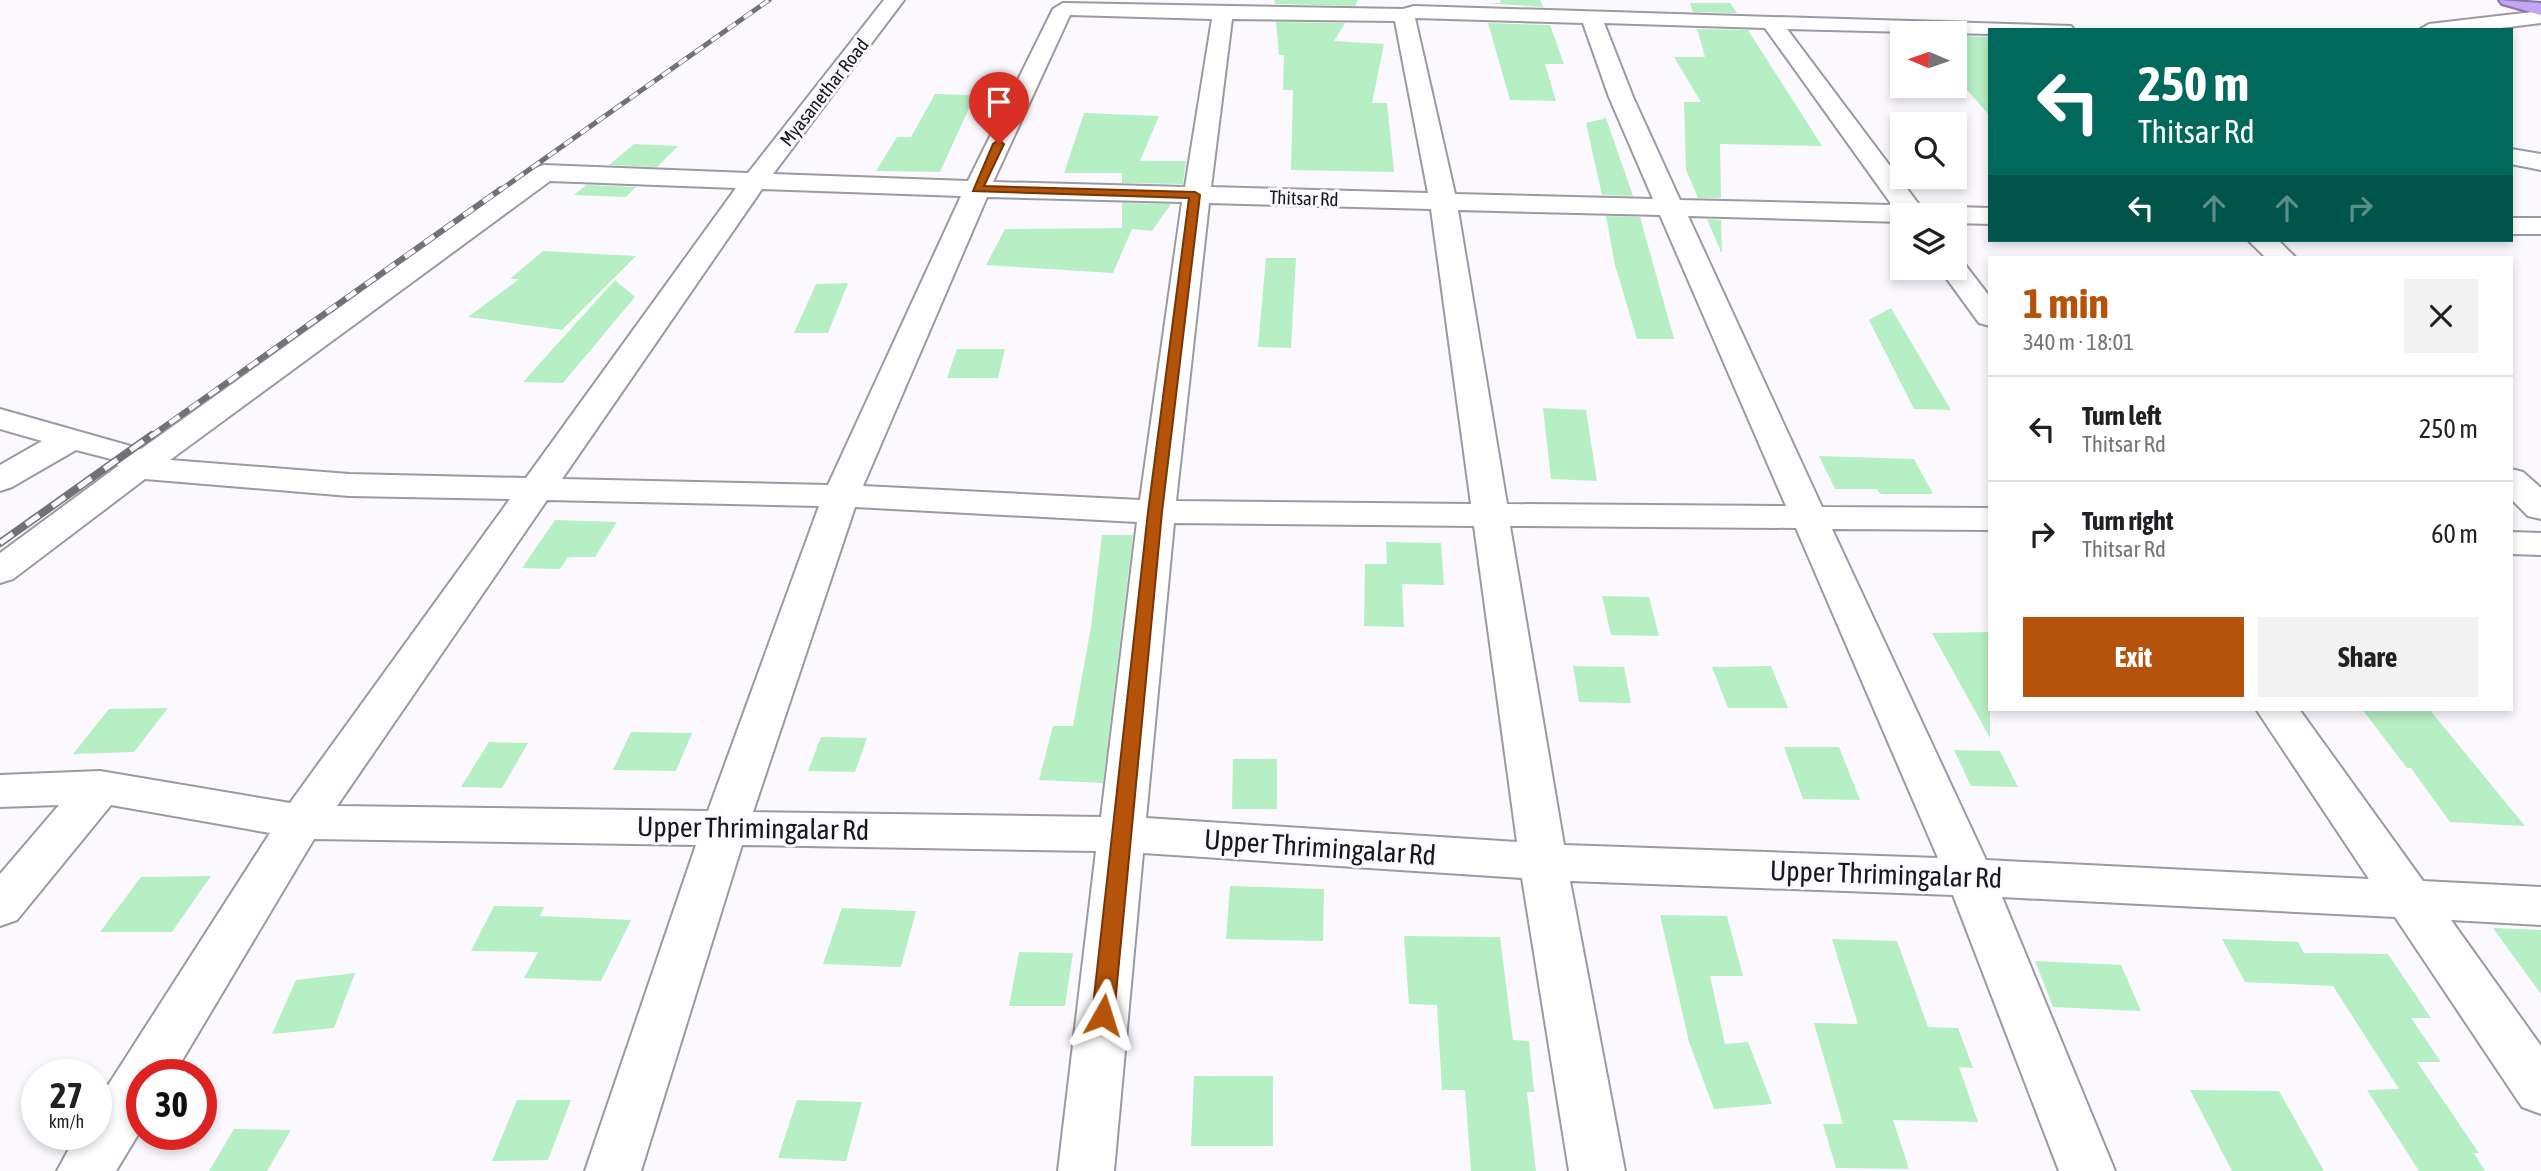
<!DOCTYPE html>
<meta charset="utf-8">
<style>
body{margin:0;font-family:"Asap Condensed",sans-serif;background:#f2f2f2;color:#202124;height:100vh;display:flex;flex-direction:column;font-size:26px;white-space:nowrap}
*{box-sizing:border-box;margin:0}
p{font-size:23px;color:#757577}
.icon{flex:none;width:38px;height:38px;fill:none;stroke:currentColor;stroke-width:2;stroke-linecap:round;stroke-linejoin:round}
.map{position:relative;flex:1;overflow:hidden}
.panel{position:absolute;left:1988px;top:256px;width:525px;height:455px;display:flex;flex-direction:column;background:#fff;border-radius:0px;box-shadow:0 4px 10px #0003}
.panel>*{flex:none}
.top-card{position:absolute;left:1988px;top:28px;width:525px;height:214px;border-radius:0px;box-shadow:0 4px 10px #0003;background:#00695c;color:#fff;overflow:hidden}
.needle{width:46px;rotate:272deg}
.fabs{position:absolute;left:1890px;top:21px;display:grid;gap:14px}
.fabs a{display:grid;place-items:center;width:77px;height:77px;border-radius:0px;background:#fff;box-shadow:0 4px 10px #0003;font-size:35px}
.speed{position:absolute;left:21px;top:1059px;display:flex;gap:14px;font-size:35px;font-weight:700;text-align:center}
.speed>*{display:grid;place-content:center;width:91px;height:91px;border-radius:50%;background:#fff;box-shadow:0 4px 10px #0003;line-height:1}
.speed small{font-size:18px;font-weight:400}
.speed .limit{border:10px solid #d22;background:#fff;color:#111}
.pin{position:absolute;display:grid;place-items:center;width:60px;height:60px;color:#fff;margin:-72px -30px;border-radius:50% 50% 50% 0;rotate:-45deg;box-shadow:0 0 7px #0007}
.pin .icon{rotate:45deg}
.me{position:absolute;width:77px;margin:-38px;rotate:6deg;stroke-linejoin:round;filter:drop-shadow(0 0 5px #0008)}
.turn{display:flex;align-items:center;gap:24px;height:147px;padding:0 35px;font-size:32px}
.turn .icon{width:91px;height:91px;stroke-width:2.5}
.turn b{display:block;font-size:49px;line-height:60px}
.lanes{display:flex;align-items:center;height:66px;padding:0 35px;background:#0003;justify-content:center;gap:35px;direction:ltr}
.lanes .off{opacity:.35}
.round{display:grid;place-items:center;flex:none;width:74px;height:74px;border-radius:0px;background:#f2f2f2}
.headline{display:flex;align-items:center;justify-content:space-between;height:119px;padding:0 35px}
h1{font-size:42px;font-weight:700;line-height:52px;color:#b45309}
.button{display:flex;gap:14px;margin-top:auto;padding:14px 35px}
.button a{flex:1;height:80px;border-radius:0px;background:#b45309;color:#fff;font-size:28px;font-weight:700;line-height:80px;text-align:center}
.button a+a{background:#f2f2f2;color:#202124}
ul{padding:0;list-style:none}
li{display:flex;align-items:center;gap:21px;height:105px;padding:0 35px;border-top:2px solid #e0e0e0}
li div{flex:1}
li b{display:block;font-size:26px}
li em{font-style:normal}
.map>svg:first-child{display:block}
.building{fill:#b7efc5}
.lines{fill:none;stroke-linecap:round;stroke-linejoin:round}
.minor-casing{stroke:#9b99a1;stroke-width:4}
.highway-casing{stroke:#8673a7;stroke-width:4}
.minor{fill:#fff;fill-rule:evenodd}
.highway{fill:#c1a5f3;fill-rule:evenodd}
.rail-far2-casing{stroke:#727175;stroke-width:5}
.rail-far1-casing{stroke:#727175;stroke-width:6}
.rail-casing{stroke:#727175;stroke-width:8}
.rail-far2{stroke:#fbf9fe;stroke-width:3.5;stroke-dasharray:10;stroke-linecap:butt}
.rail-far1{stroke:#fbf9fe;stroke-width:4.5;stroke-dasharray:12;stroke-linecap:butt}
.rail{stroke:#fbf9fe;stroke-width:5;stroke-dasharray:16;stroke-linecap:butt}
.route{fill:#b45309;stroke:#753606;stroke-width:2}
.labels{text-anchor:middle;stroke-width:6;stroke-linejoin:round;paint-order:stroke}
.far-street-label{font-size:19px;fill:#18171b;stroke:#fbf9fe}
.near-street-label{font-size:28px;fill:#18171b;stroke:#fbf9fe}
</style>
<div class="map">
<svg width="2541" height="1171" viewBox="0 0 2541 1171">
<rect width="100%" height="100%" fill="#fbf9fe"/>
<g class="building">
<path d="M1274 0H1358L1355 6 1275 4Z"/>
<path d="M1500 0H1540L1543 7 1483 3H1501Z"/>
<path d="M1690 3H1730L1737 13 1693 12Z"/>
<path d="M1276 22 1345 23 1334 41 1384 44 1372 103H1387L1394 172 1291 170 1293 90H1283L1284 55H1279Z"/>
<path d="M1488 23 1550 25 1564 64H1545L1556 101 1510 100Z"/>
<path d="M1697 29 1748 30 1822 146 1720 144 1721 198H1698L1686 170 1684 102H1701L1674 57H1705Z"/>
<path d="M1955 36 1990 37V116L1955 76Z"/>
<path d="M935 94 975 95 940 172 876 171 897 137H911Z"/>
<path d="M1084 113 1159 116 1140 161H1186L1183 184 1122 183V173H1064Z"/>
<path d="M1606 118 1633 196 1602 195 1586 123Z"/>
<path d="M634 144 678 146 657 167 609 165Z"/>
<path d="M586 185 636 187 626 197 574 195Z"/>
<path d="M1122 203 1171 204 1152 231 1132 229 1113 273 986 265 1005 229 1125 228H1122Z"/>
<path d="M1606 216 1640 217 1674 339H1637L1615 265Z"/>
<path d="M1707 219 1721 220 1722 252H1721Z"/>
<path d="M543 251 636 256 562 330 468 317 519 279H510Z"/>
<path d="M1266 258H1296L1291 348 1258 347Z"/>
<path d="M615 280 635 297 563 383 523 382Z"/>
<path d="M848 283 828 333H794L816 284Z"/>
<path d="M1891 308 1951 410 1914 409 1869 320Z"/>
<path d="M957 349H1005L998 378H947Z"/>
<path d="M1543 408 1586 410 1597 481 1551 479Z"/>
<path d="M1819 456 1914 459 1933 494H1880L1877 489H1835Z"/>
<path d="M555 520 617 522 595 557H568L560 569 522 568Z"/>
<path d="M1102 535H1133L1103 783 1039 780 1053 726H1073L1091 627Z"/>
<path d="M1386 542 1441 543 1444 585 1402 584 1404 627 1364 626 1365 564H1387Z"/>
<path d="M1602 596 1649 597 1659 636 1611 635Z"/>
<path d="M1990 632V738L1932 633Z"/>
<path d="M1573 666 1624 667 1631 703 1579 702Z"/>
<path d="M1771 666 1788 708H1728L1712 667Z"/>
<path d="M168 708 134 752 73 754 109 709Z"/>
<path d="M2362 709H2429L2525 826 2450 822 2411 768H2407Z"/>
<path d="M631 732 692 733 676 771 613 770Z"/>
<path d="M821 737 867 738 855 772 808 771Z"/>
<path d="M489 742 528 743 502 788 461 787Z"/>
<path d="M1784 747H1839L1860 800 1803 799Z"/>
<path d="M1954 750 2000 751 2018 787 1971 786Z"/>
<path d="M1233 759H1277V809H1232Z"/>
<path d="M211 876 172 932H100L141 877Z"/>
<path d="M1230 886 1324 889 1323 941 1226 939Z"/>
<path d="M494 906 544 907 540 916 631 920 601 981 524 978 538 952 471 951Z"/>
<path d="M842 908 916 911 901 967 823 964Z"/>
<path d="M1660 915 1727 916 1743 976H1710L1725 1044 1748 1042 1772 1104 1714 1109 1689 1042Z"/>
<path d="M2493 928 2541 930V994Z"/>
<path d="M1404 936 1500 937 1513 1040 1529 1041 1534 1092H1527L1536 1171H1471L1465 1090H1442L1437 1005 1409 1004Z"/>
<path d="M1832 939 1897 941 1928 1027 1958 1028 1973 1068 1959 1067 1978 1122 1893 1120 1909 1169 1836 1168 1823 1124H1843L1814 1023 1858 1024Z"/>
<path d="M2222 939 2298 942 2304 953 2388 954 2431 1018H2411L2441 1062H2417L2479 1153H2474L2485 1171H2419L2367 1090 2399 1089 2333 986 2245 982Z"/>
<path d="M1019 952 1073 953 1065 1006H1009Z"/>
<path d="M2035 961 2121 965 2141 1011 2053 1007Z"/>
<path d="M355 973 334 1028 272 1034 296 980Z"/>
<path d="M1194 1076H1273V1146H1191Z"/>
<path d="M2190 1090 2279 1091 2324 1171H2232Z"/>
<path d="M517 1100H571L548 1160 492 1161Z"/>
<path d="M797 1100 862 1102 846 1161 778 1158Z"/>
<path d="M234 1129 291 1130 267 1171H209Z"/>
</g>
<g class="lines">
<defs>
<g id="minor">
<path d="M884 0H904L773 174 968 181 1053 9 1063 3 1403 9 1414 6 2071 26 2074 30H1990V34L1787 29 1920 206 1990 208V224L1955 223V215H1902V222L1688 216 1822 507 1990 508V530L1832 529 1986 860 2369 879 2256 709H2299L2423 881 2541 887V925L2451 920 2541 1046V1114L2522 1107 2395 917 2002 897 2115 1171H2059L1953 895 1570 881 1625 1171H1569L1522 878 1143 853 1114 1171H1058L1096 851 742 845 641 1171H585L696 845 314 839 174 1074H142V1128L116 1171H57L77 1134H96V1104L270 833 111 805 17 920 0 926V874L59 805 0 807V775L100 771 290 803 510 499 349 496 145 479 13 579 0 583V553L118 466 115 460 76 450 12 487 0 491V465L42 441 0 429V409L141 449 535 168 544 165 748 173ZM1070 15 1212 19 1185 187 993 182ZM1415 18 1583 23 1609 97 1653 199 1455 194ZM1232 19 1395 21 1428 193 1211 187ZM1604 23 1765 28 1892 205 1680 200 1633 97ZM550 181 736 188 526 478 349 474 170 460ZM762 189 961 196 828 485 562 479ZM987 197 1182 202 1140 500 863 486ZM1209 203 1431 209 1471 504 1176 501ZM1458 210 1660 215 1786 506 1507 504ZM547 500 819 506 708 811 337 806ZM855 507 1137 522 1101 817 753 812ZM1174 523 1474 526 1517 842 1146 818ZM1510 526 1796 528 1938 858 1564 845Z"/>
<path d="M2541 11V23L2485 30H2419L2429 24Z"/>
<path d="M2511 149 2541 154V170L2511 164Z"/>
<rect x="2511" y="218" width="30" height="16"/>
<path d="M2248 240H2278L2295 257H2265Z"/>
<path d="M1955 260 1963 262 1990 297V326L1979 323 1939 268H1955Z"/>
<path d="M2511 469 2523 472 2541 488V519L2528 516 2511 499Z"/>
<path d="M2511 532 2541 533V555L2511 554Z"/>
</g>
<path id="highway" d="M2499 0 2541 3V15L2502 4Z"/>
</defs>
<use href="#minor" class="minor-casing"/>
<use href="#highway" class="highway-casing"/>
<use href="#minor" class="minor"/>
<use href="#highway" class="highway"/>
<defs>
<path id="rail-far2" d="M499 191 769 0"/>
<path id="rail-far1" d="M150 437 501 189"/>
<path id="rail" d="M0 543 152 435"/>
</defs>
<use href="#rail-far2" class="rail-far2-casing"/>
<use href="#rail-far1" class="rail-far1-casing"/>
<use href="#rail" class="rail-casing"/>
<use href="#rail-far2" class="rail-far2"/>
<use href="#rail-far1" class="rail-far1"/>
<use href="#rail" class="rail"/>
</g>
<path class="route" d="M999 140 1004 144 984 186 1195 192 1200 195 1162 512 1114 1015 1110 1022 1103 1024 1095 1022 1092 1015 1148 512 1189 198 973 191 993 144Z"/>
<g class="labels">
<g class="far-street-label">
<text transform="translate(824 92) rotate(-52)" y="7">Myasanethar Road</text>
<text transform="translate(1304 198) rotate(2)" y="7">Thitsar Rd</text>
</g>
<g class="near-street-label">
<text transform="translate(753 828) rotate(1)" y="10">Upper Thrimingalar Rd</text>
<text transform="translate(1320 847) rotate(4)" y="10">Upper Thrimingalar Rd</text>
<text transform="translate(1886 874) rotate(2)" y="10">Upper Thrimingalar Rd</text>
</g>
</g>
</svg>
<div class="fabs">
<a><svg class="needle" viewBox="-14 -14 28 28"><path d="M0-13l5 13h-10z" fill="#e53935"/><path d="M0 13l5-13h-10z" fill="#757577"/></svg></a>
<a><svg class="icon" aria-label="search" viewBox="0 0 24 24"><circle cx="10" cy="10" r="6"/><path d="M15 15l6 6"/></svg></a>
<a><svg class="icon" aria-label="layers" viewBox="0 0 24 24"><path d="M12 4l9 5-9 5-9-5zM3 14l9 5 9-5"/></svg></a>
</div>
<div class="speed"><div>27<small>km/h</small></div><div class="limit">30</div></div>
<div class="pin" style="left:999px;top:144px;background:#d93025"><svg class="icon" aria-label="arrive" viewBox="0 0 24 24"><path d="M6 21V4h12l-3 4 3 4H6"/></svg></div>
<svg class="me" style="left:1103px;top:1015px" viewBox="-20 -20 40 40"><path d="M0-17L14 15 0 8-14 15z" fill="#b45309" stroke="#fff" stroke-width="4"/></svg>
<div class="top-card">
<div class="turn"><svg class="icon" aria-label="left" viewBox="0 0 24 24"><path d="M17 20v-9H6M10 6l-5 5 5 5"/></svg><div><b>250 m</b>Thitsar Rd</div></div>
<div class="lanes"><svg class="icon" aria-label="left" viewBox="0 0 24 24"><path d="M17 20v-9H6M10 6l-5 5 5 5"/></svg><svg class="icon off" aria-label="ahead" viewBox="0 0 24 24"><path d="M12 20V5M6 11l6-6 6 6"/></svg><svg class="icon off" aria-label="ahead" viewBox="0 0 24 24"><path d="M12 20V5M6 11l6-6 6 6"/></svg><svg class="icon off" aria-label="right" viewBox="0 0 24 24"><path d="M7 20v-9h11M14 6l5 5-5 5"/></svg></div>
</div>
<section class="panel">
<div class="headline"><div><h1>1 min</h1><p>340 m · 18:01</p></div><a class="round"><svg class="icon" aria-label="close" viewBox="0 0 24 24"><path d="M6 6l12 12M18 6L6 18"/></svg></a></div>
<ul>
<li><svg class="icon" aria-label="left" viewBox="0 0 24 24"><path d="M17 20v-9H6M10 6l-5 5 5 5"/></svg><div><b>Turn left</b><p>Thitsar Rd</p></div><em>250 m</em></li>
<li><svg class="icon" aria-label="right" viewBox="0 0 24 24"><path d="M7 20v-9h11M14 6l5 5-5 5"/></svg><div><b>Turn right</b><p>Thitsar Rd</p></div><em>60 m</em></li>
</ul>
<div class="button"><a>Exit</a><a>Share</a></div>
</section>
</div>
